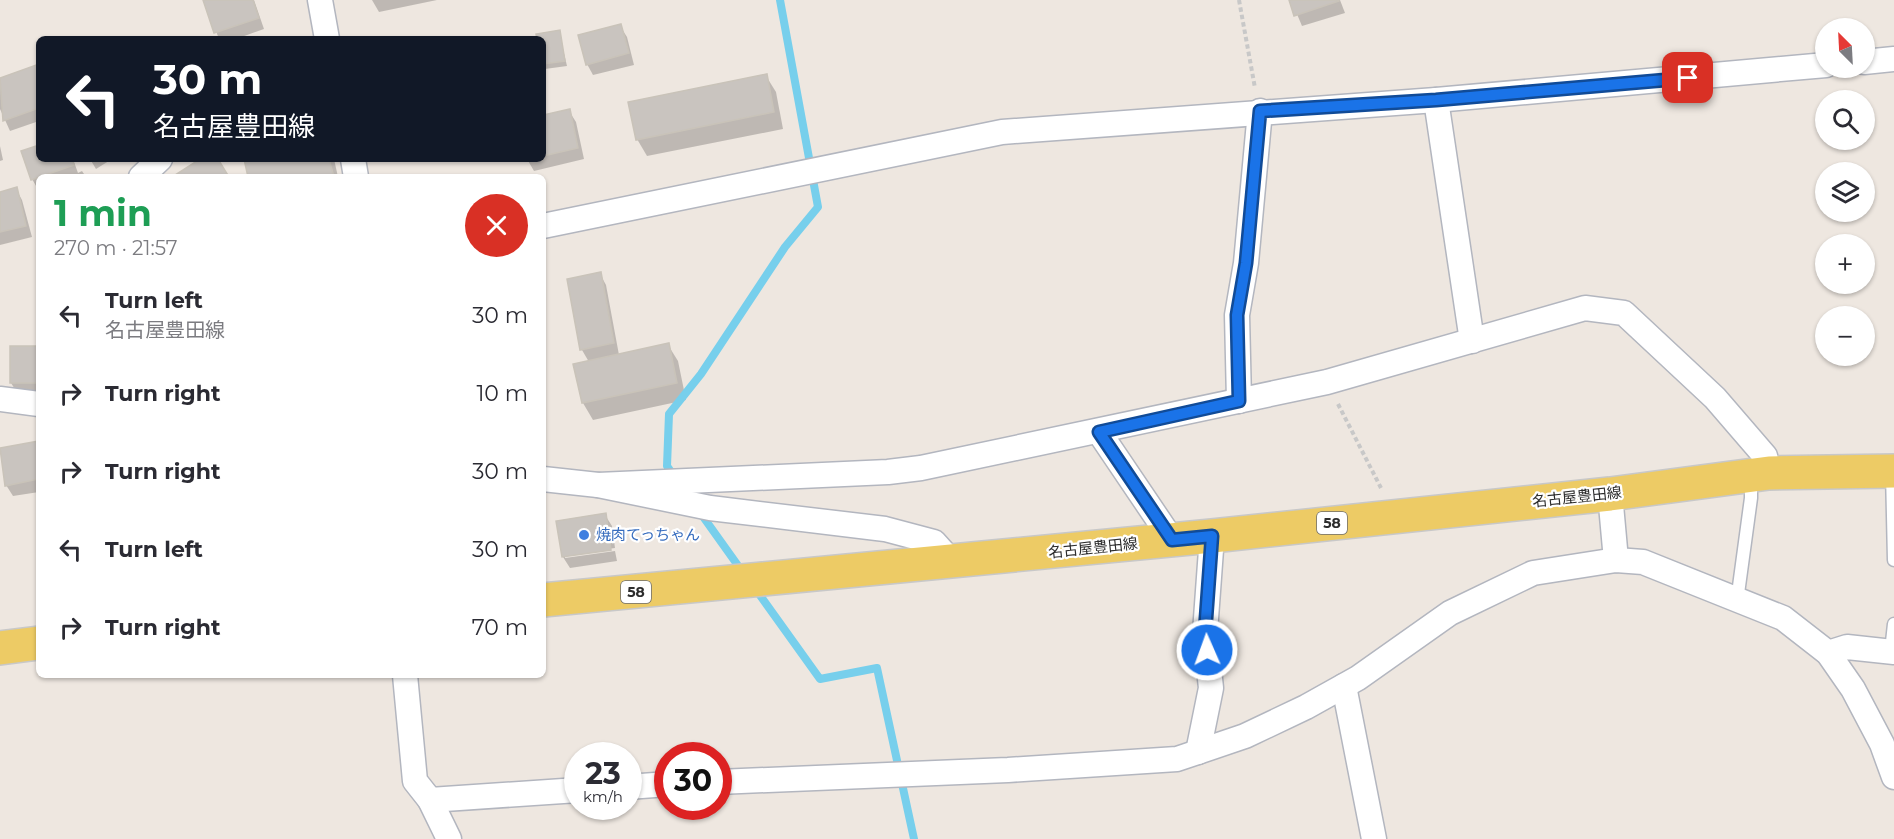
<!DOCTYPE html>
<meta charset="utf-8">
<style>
body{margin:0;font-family:Montserrat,"Noto Sans JP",sans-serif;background:#f2f2f3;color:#2b2b33;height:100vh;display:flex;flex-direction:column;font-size:22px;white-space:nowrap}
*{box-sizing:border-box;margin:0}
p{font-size:20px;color:#7c7c81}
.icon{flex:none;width:33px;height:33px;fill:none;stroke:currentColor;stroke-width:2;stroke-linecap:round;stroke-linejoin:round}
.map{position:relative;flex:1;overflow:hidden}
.side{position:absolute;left:36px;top:174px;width:510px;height:504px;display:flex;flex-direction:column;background:#fff;border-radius:9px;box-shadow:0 2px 4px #0004}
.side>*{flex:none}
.guide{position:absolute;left:36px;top:36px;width:510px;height:126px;border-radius:9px;box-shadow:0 2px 4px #0004;background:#111827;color:#fff;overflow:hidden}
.needle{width:39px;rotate:336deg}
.buttons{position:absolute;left:1815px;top:18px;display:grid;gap:12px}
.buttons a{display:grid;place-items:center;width:60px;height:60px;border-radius:50%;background:#fff;box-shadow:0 2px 4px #0004;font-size:30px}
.speed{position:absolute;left:564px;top:742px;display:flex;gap:12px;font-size:30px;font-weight:700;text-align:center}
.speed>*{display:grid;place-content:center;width:78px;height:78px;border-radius:50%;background:#fff;box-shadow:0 2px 4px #0004;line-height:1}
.speed small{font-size:15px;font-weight:400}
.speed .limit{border:9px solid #d22;background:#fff;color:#111}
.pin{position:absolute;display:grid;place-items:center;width:51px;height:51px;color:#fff;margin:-26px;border-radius:12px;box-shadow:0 3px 9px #0006}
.me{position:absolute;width:66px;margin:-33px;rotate:358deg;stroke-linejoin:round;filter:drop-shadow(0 0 4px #0008)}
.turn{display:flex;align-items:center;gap:21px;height:126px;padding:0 18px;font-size:27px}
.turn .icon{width:78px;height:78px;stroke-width:2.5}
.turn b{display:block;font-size:42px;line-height:51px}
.round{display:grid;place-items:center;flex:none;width:63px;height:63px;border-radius:32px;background:#f2f2f3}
.summary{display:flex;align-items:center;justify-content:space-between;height:102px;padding:0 18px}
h1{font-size:36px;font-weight:700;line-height:45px;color:#1e9e55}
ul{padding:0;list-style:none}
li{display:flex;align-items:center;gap:18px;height:78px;padding:0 18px}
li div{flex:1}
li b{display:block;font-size:22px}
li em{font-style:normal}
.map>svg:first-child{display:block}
.shadow{fill:#0003}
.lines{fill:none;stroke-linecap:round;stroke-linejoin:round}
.stream{stroke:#77cfec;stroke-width:8}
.building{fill:#c9c4bf;stroke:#c9c3b9;stroke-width:1.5}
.lane-casing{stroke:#b3b6bf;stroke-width:15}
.street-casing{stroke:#b3b6bf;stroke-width:27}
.primary-casing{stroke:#c8c8c8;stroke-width:36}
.path{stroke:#c8c8c8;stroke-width:4;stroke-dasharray:4.5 3;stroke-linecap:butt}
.lane{stroke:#fff;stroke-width:12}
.street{stroke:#fff;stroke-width:24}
.primary{stroke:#edcb65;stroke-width:33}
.route-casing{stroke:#114b97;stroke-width:15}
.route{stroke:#1a73e8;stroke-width:10}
.shop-dot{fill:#3f7fe0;stroke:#fff;stroke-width:2}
.labels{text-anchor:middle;stroke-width:4.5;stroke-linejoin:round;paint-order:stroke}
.shield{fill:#fff;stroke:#6c6c6c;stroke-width:1.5}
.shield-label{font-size:14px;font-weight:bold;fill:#2d2d2d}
.street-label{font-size:15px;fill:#2d2d2d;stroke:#fff}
.shop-label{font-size:15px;fill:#366cbe;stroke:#fff;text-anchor:start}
</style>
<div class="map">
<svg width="1894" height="839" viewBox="0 0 1894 839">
<rect width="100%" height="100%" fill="#eee7e0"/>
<g class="shadow">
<path d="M204 0H254L264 29 236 39H219Z"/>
<path d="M372 0H437L379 12Z"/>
<path d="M1291 0H1340L1345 13 1302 26Z"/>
<path d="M620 26 627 37 634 65 593 75 587 64Z"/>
<path d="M559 32 567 66 545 69 543 39H538Z"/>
<path d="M39 66V121L10 131 0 109V79Z"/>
<path d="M766 76 776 92 783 129 647 156 637 139Z"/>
<path d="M569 111 576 122 584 159 534 171 527 159H543V117Z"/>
<path d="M0 146 3 160 0 161Z"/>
<path d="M39 146V159H73L78 173 82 171 86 177H39V191L32 179Z"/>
<path d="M90 159H112L96 169Z"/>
<path d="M245 159H334L338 177H250Z"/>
<path d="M16 189 22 200 32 237 0 245V193Z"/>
<path d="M600 274 606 285 619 355 668 345 678 361 686 400 593 420 583 403 575 365 589 362 582 350Z"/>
<path d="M37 348 39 394H18L11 383Z"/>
<path d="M39 442V492L13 496 6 485 0 449Z"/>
<path d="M605 515 612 526 615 548 565 555V558L615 551 617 561 570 568 563 557Z"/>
</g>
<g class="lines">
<g class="stream">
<path d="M676 479 667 466 669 414 701 374 785 247 818 207 780 0"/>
<path d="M699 511 744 574"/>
<path d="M754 587 820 679 877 668 914 839"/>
</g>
</g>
<g class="building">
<path d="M203 0H253L259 18 214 33Z"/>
<path d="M1289 0H1339V1L1294 16Z"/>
<path d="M621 24 629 53 586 65 578 35Z"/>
<path d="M560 30 565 61 543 64V39H537L536 34Z"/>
<path d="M39 64V108L3 121 0 78Z"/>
<path d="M767 74 774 112 636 140 628 102Z"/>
<path d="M570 109 578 148 543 156V115Z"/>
<path d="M39 145V159H72L74 165 31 180 21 151Z"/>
<path d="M200 159H218L229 177H172Z"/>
<path d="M244 159H329L334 177H248Z"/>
<path d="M17 187 26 226 0 232V192Z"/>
<path d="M601 272 614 343 580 350 567 279Z"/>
<path d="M669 343 677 383 582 403 573 364Z"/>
<rect x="10" y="346" width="28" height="37"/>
<path d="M39 441V479L5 486 0 448Z"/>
<path d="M606 513 611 550 562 557 556 521Z"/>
</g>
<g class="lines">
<defs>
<g id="lane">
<path d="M1892 472 1894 560"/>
<path d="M1737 601 1751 498V477"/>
<path d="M1891 651 1894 624"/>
</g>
<g id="street">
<path d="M320 0 327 39"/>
<path d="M1864 62 1894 59"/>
<path d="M1436 100 1472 341"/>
<path d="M353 159 356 177"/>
<path d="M141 177 160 159"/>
<path d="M543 226 1002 132 1436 100 1826 65"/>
<path d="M0 399 39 404"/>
<path d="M1239 401 1237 315 1246 263 1260 111"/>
<path d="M1099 432 1172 540"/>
<path d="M543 479 598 485 710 508 885 529 934 542 952 562"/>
<path d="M598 485 888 472 921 468 1327 382 1585 308 1624 313 1715 398 1765 456 1769 473"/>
<path d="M1610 494 1616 560"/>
<path d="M1828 653 1847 647 1894 652"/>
<path d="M405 675 415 781 430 800 449 839"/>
<path d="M1344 686 1374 839"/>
<path d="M1198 752 1211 688 1205 632 1212 536"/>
<path d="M718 782 1008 770 1177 759 1245 736 1306 707 1358 678 1450 613 1533 573 1616 560 1643 562 1783 618 1828 653 1853 689 1882 744 1894 777"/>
<path d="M628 787 668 784"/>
<path d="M430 800 578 790"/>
</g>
<g id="primary">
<path d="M543 600 1212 536 1610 494 1769 473 1894 471"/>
<path d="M0 648 39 643"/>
</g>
</defs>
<use href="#lane" class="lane-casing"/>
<use href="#street" class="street-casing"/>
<use href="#primary" class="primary-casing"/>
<g class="path">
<path d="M1239 0 1255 88"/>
<path d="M1338 404 1381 488"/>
</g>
<use href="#lane" class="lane"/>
<use href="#street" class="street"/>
<use href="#primary" class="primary"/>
</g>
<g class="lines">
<defs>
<path id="route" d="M1207 650 1205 632 1212 536 1172 540 1099 432 1239 401 1237 315 1246 263 1260 111 1436 100 1688 78"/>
</defs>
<use href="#route" class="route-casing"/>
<use href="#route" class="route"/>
</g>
<circle class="shop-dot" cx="584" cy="535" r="6"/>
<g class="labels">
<g class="shield">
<rect x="1317" y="512" width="30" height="22" rx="4.5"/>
<rect x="621" y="581" width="30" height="22" rx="4.5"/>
</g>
<g class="shield-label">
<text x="1332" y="528">58</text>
<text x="636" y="597">58</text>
</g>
<g class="street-label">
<text transform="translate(1577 497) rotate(-6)" y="5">名古屋豊田線</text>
<text transform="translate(1093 548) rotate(-6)" y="5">名古屋豊田線</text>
</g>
<g class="shop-label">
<text x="596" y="540">焼肉てっちゃん</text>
</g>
</g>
</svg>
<div class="buttons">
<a><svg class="needle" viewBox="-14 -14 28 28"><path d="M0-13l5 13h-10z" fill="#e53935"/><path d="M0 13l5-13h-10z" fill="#7c7c81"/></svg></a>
<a><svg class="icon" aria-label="search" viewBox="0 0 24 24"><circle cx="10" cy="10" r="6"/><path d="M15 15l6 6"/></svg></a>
<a><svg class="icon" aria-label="layers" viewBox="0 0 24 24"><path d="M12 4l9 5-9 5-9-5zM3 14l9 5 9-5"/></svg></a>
<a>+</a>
<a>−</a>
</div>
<div class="speed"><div>23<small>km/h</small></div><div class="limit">30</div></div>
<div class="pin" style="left:1688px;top:78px;background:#d93025"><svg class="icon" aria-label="arrive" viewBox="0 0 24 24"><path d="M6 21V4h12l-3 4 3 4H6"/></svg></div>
<svg class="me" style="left:1207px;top:650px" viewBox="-20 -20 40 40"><circle r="17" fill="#1a73e8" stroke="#fff" stroke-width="3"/><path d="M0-11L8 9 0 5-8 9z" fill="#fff"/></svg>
<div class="guide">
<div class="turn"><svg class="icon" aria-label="left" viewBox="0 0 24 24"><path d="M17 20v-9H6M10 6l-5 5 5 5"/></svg><div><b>30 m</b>名古屋豊田線</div></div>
</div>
<section class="side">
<div class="summary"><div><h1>1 min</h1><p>270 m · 21:57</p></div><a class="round" style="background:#d93025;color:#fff"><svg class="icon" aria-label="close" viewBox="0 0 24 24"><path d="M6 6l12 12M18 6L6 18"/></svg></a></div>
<ul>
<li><svg class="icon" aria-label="left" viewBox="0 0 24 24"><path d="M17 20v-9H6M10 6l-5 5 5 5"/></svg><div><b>Turn left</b><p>名古屋豊田線</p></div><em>30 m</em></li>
<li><svg class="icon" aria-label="right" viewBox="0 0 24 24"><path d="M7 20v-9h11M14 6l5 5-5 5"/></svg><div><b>Turn right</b></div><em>10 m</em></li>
<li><svg class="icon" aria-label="right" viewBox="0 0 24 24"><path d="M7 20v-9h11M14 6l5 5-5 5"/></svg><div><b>Turn right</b></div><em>30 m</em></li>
<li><svg class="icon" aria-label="left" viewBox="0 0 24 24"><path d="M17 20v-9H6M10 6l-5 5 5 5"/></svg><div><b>Turn left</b></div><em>30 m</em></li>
<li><svg class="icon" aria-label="right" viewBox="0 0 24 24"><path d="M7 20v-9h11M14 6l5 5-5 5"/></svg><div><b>Turn right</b></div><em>70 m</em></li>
</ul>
</section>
</div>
